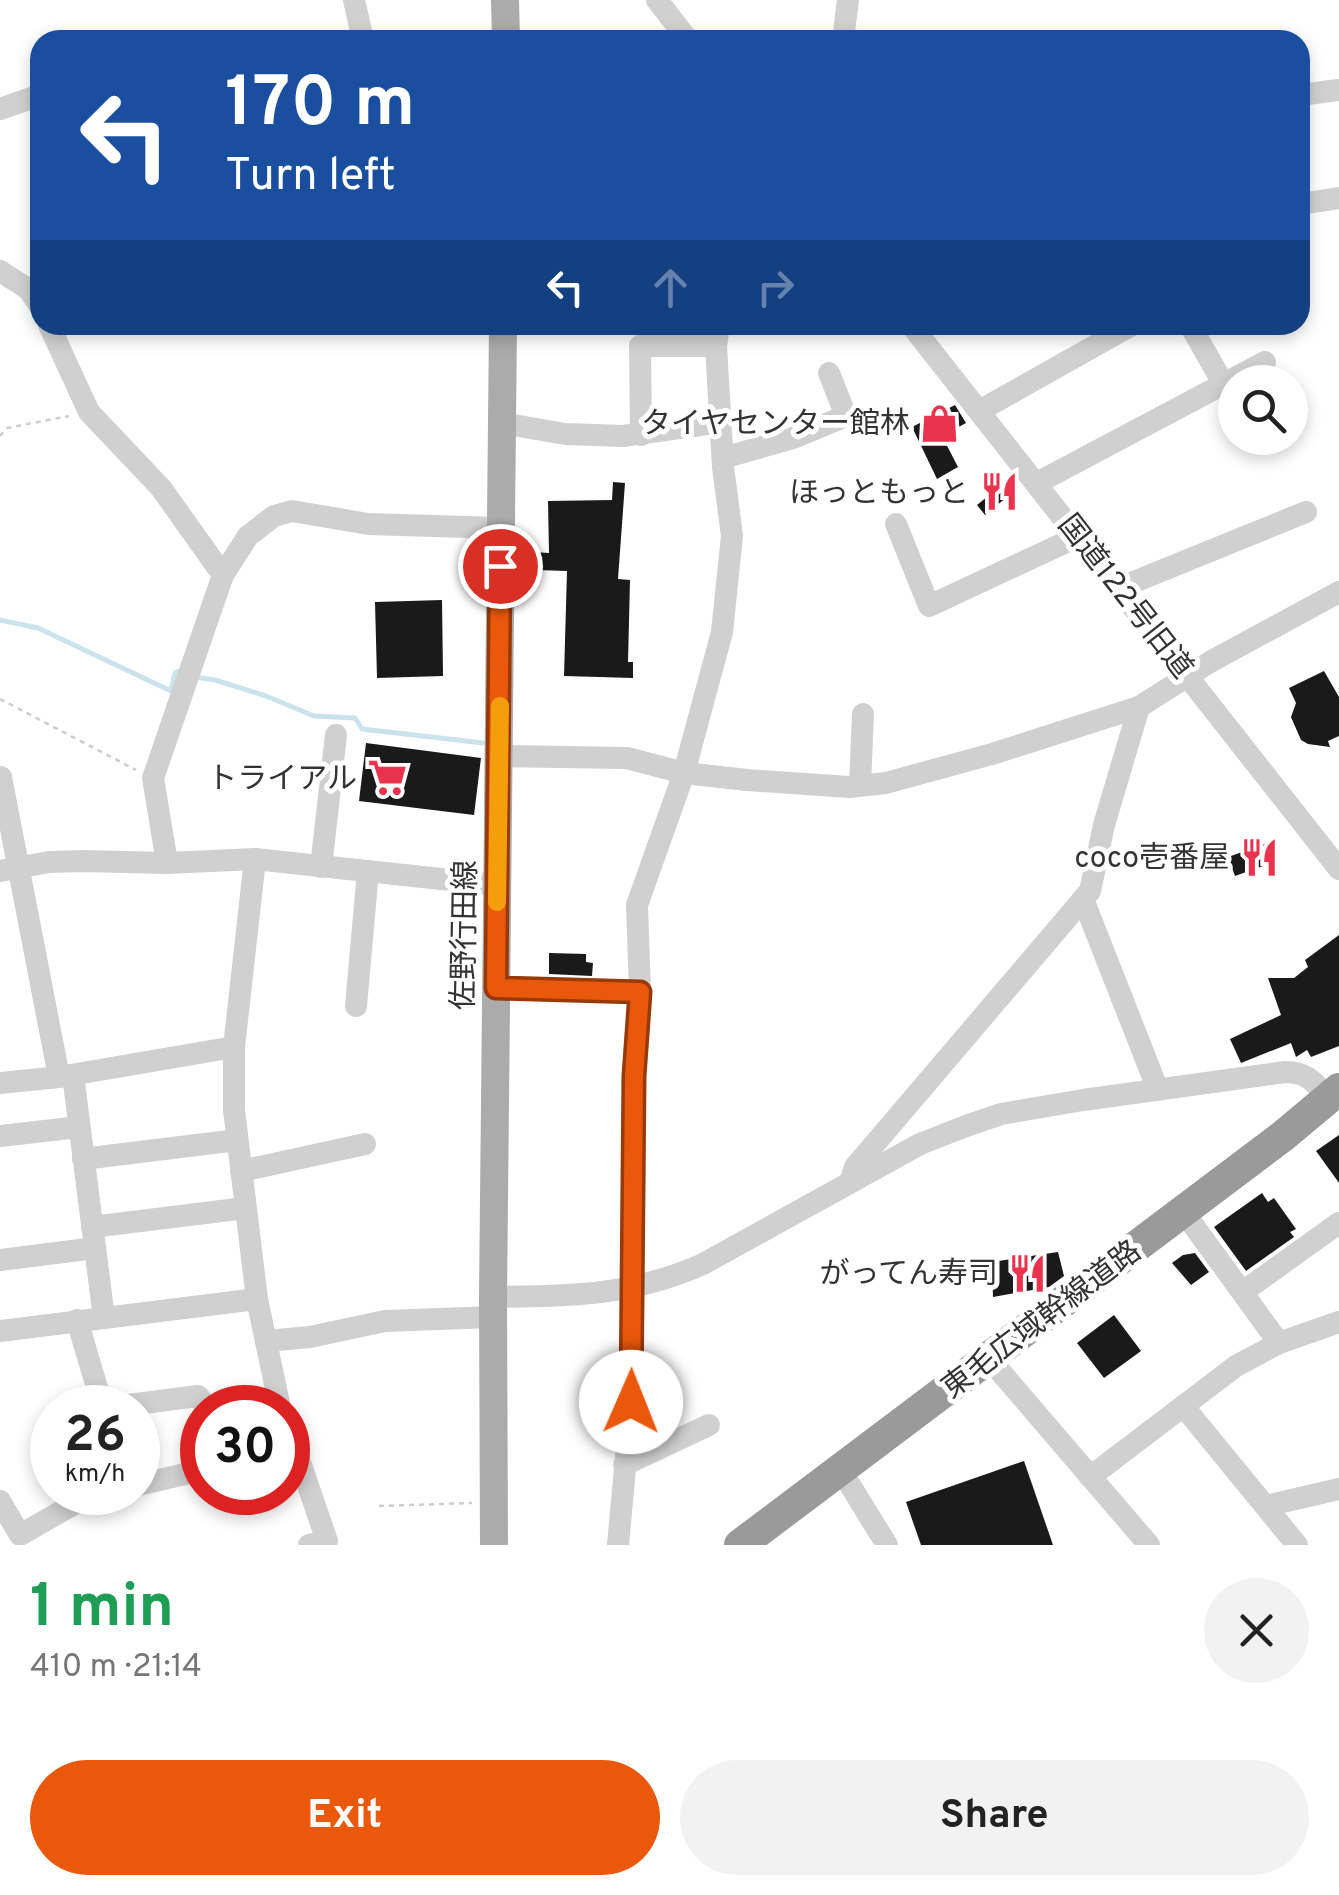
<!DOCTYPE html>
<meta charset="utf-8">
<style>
body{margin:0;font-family:Overpass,"Noto Sans JP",sans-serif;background:#f2f2f2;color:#222;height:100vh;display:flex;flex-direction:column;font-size:38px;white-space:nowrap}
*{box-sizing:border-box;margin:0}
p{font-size:32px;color:#767676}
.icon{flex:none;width:55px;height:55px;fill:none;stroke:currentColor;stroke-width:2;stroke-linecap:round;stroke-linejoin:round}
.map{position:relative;height:1545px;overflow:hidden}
.drawer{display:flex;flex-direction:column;background:#fff;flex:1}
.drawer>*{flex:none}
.hud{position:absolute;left:30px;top:30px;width:1280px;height:305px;border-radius:30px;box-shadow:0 5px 15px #0003;background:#1a4fa0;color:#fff;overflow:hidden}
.controls{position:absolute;left:1218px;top:365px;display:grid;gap:20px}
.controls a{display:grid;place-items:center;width:90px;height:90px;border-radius:50%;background:#fff;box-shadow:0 5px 15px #0003;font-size:50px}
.speed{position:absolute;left:30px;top:1385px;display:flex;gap:20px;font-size:50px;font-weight:700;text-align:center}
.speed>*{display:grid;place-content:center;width:130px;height:130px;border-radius:50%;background:#fff;box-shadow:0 5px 15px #0003;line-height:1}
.speed small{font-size:25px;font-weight:400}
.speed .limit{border:15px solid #d22;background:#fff;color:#111}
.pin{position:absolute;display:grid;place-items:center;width:85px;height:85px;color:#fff;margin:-42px;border:5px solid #fff;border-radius:50%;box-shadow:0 2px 10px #0007}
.me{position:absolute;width:110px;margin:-55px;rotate:1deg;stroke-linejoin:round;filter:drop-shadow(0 0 8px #0008)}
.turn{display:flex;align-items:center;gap:35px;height:210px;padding:0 30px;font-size:45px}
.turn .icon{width:130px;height:130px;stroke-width:2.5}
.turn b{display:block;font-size:70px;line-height:85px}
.lanes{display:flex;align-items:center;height:95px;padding:0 30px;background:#0003;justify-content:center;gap:50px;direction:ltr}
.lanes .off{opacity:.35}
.round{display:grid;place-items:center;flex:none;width:105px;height:105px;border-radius:52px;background:#f2f2f2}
.head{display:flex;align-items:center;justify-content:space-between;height:170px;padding:0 30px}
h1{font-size:60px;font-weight:700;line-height:75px;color:#1e9e55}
.primary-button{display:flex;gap:20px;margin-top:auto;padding:20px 30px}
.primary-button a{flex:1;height:115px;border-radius:60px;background:#ea580c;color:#fff;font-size:40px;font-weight:700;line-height:115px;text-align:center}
.primary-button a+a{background:#f2f2f2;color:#222}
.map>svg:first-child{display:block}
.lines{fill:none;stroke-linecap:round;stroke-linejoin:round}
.stream{stroke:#cbe3ed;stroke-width:5}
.building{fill:#1a1a1a}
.path{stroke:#cdcdcd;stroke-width:2.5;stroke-dasharray:5 5;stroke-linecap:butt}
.minor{stroke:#d0d0d0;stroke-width:22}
.major{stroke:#ababab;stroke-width:28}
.highway{stroke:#9a9a9a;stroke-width:32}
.route-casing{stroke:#983908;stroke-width:25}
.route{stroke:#ea580c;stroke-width:18}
.slow{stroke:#f59e0b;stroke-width:18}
.labels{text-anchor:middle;stroke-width:10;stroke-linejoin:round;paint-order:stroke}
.poi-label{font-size:30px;fill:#333;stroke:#fff;text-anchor:end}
.street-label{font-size:30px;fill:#333;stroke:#fff}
</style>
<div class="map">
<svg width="1339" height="1545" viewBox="0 0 1339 1545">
<rect width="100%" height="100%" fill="#fff"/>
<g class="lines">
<g class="stream">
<path d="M0 620 38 628 171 691 175 673 179 671"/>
<path d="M195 677 215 680 266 696 314 716 355 718 362 729 483 743"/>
</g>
</g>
<g class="building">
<path d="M955 405 966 423 942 436 958 467 937 479 912 427Z"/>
<path d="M613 482 625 483 618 579 630 580 628 662H633V678L564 676 567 571 536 570 532 568 533 552 549 553 548 501 612 500Z"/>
<path d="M1004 483 1012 493 985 515 977 505Z"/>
<path d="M442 600 443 676 377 678 375 602Z"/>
<path d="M1324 671 1339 697V736L1328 741 1330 747 1308 744 1301 740 1291 717 1296 703 1289 688Z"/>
<path d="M366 743 481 758 474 815 359 801Z"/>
<path d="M1271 842 1277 861 1235 876 1228 857Z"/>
<path d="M1339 935V1046L1311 1057 1307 1050 1296 1057 1291 1043 1241 1063 1230 1039 1281 1015 1268 978H1294L1308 967 1305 960Z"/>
<path d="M549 953 586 954V962L593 963 592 976 549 974Z"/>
<path d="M1339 1135V1183L1316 1151Z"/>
<path d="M1262 1193 1268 1202 1274 1198 1296 1229 1290 1232 1294 1237 1246 1271 1214 1227Z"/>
<path d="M1058 1252 1064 1276 1049 1287 993 1297 992 1262Z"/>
<path d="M1195 1253 1209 1272 1191 1285 1172 1263 1183 1255Z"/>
<path d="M1114 1315 1141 1351 1104 1378 1077 1343Z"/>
<path d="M1024 1461 1053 1545H921L906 1502Z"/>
</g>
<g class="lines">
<g class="path">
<path d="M0 436 7 428 69 416"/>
<path d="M0 699 136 770"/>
<path d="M224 1396 255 1391"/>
<path d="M379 1506 472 1503"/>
</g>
<g class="minor">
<path d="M354 0 363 40"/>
<path d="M657 0 688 40"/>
<path d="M843 40 848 0"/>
<path d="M1300 95 1339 90"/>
<path d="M0 109 40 95"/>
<path d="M1300 204 1339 198"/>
<path d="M0 271 28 289 40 306"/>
<path d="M49 325 89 412 161 488 223 575"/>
<path d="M911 325 1339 869"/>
<path d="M1190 325 1223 383"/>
<path d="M979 411 1132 325"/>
<path d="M501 423 565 434 623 436 721 422"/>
<path d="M641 435 640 346H716"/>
<path d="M723 458 793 438 846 416 829 373"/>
<path d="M1037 483 1265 362"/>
<path d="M896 524 929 606 1079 536"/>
<path d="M1119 588 1306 512"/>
<path d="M500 756 627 758 684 773 747 780 849 787 886 783 992 754 1139 707 1210 662 1339 592"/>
<path d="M1 777 59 1077"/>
<path d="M860 785 863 714"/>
<path d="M255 859 234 1047V1110L257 1299 280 1408"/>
<path d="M167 863 153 778 223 575 248 536 274 516 292 511 368 524 500 528"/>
<path d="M321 867 336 735"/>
<path d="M0 871 49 862 83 861 167 863 255 859 497 885"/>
<path d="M1083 899 1158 1090"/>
<path d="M496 988 640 992"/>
<path d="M356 1006 368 871"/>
<path d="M73 1075 104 1318"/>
<path d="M0 1083 59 1077 234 1047"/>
<path d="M0 1136 79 1127"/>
<path d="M83 1159 237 1140"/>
<path d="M241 1171 365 1144"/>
<path d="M850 1182 855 1167 1090 891 1104 825 1139 707"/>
<path d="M1183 1211 1279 1343"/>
<path d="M92 1227 245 1208"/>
<path d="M0 1260 95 1248"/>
<path d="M1244 1291 1339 1223"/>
<path d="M493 1297C569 1296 632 1296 703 1264L920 1144 966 1126 1001 1114 1083 1100 1285 1072C1307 1072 1314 1082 1328 1097"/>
<path d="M77 1320 103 1408"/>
<path d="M0 1331 257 1299"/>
<path d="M266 1341 310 1337 385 1321 493 1317"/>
<path d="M999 1370 1149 1545"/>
<path d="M1184 1407 1297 1545"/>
<path d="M105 1408 198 1396 203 1402"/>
<path d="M288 1427 327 1541 309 1545"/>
<path d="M624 1465 709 1425"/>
<path d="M1090 1477 1236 1366 1279 1343 1339 1322"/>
<path d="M138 1485 202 1470"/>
<path d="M850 1485 887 1545"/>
<path d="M0 1501 20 1535 88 1496 102 1492"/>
<path d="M1266 1506 1339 1489"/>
<path d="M618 1545 631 1402 633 1076 640 992 637 905 684 773 722 632 732 536 723 467 716 346 719 325"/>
</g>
<g class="major">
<path d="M505 0 506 40"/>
<path d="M494 1545 493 1297 503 325"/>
</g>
<path class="highway" d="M740 1545 1283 1136 1339 1089"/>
</g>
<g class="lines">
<defs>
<path id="route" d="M500 566 496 988 640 992 634 1076 631 1402"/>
</defs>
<use href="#route" class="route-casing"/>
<use href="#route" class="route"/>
<path class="slow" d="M497 902 500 706"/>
</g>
<defs>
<symbol id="shop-bare" viewBox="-9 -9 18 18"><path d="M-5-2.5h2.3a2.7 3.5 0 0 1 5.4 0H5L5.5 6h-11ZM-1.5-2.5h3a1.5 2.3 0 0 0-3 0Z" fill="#ec334e" stroke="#fff" stroke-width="2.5" paint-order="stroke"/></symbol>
<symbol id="restaurant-bare" viewBox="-9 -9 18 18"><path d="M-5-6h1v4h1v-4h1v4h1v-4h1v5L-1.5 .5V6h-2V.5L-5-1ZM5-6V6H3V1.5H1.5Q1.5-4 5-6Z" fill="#ec334e" stroke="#fff" stroke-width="2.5" paint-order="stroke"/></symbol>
<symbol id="supermarket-bare" viewBox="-9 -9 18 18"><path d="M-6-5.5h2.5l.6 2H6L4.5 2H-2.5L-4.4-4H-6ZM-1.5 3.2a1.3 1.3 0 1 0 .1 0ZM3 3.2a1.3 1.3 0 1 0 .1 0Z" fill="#ec334e" stroke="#fff" stroke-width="2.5" paint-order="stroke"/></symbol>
</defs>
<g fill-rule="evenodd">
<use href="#shop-bare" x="912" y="396" width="55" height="55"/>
<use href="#restaurant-bare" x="972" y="464" width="55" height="55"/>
<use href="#supermarket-bare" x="360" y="750" width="55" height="55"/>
<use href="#restaurant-bare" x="1232" y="830" width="55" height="55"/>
<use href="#restaurant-bare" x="1000" y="1246" width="55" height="55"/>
</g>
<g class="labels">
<g class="poi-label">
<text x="910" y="433">タイヤセンター館林</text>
<text x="969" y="502">ほっともっと</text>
<text x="357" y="788">トライアル</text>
<text x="1229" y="867">coco壱番屋</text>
<text x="998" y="1283">がってん寿司</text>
</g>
<g class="street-label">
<text transform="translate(1126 596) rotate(52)" y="10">国道122号旧道</text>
<text transform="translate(464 935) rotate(-89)" y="10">佐野行田線</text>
<text transform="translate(1041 1319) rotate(-37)" y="10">東毛広域幹線道路</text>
</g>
</g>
</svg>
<div class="controls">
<a><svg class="icon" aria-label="search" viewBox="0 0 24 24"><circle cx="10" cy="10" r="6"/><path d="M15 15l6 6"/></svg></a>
</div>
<div class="speed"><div>26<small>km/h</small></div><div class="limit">30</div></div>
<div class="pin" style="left:500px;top:566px;background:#d93025"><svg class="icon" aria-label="arrive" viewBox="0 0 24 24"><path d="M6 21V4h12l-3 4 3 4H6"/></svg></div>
<svg class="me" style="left:631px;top:1402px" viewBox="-20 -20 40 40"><circle r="19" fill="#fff"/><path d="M0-13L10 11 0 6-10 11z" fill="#ea580c"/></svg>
<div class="hud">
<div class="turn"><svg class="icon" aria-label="left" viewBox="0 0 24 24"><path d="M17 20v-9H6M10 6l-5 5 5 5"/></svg><div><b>170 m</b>Turn left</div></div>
<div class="lanes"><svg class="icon" aria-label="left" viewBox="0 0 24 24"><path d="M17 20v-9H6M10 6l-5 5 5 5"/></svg><svg class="icon off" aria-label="ahead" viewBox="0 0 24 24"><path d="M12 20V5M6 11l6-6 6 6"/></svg><svg class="icon off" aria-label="right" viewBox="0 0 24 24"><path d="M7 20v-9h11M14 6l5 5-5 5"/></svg></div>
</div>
</div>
<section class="drawer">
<div class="head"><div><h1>1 min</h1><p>410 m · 21:14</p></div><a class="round"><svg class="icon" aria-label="close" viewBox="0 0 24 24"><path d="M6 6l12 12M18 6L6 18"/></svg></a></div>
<div class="primary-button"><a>Exit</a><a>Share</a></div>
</section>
